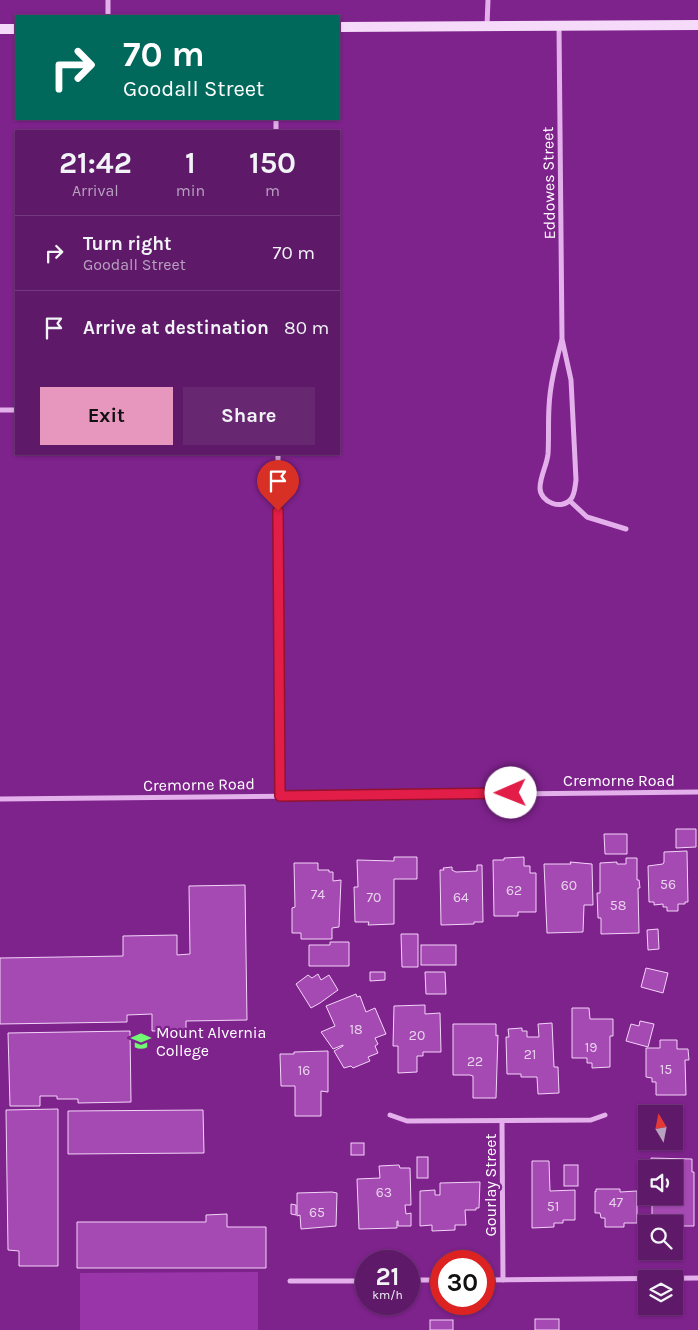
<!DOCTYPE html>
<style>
body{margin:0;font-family:Karla,sans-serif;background:#672771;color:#f1f3f6;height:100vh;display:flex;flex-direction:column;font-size:19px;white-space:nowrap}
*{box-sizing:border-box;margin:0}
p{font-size:16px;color:#b9a1c0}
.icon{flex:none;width:28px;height:28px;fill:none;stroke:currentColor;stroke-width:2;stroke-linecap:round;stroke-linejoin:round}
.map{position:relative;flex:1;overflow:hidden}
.drawer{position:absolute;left:15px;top:130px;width:325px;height:325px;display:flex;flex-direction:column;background:#5e1a69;border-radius:0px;box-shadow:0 1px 4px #0004,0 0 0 1px #73387d}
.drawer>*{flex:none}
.guide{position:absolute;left:15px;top:15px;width:325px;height:105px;border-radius:0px;box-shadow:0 1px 4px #0004,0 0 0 1px #73387d;background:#00695c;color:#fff;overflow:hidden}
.needle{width:32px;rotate:350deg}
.fabs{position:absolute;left:638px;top:1105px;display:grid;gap:10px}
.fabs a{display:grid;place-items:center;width:45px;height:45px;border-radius:0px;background:#5e1a69;box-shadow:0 1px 4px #0004,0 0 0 1px #73387d;font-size:25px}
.speed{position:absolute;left:355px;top:1250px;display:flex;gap:10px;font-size:25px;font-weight:700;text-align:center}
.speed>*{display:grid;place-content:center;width:65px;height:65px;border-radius:50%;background:#5e1a69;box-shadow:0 1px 4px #0004,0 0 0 1px #73387d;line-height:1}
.speed small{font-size:12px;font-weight:400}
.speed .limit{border:8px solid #d22;background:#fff;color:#111}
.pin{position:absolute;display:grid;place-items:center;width:42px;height:42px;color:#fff;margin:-51px -21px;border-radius:50% 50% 50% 0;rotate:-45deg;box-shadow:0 0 5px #0007}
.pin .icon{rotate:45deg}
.me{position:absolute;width:55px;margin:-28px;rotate:269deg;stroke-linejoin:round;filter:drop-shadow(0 0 4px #0008)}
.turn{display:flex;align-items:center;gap:18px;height:105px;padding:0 25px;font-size:22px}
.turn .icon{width:65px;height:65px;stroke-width:2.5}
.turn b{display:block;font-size:35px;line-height:42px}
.eta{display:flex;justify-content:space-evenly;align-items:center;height:85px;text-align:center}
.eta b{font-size:30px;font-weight:700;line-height:35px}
.primary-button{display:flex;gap:10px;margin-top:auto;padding:10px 25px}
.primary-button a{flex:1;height:58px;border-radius:0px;background:#e797bd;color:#111;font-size:20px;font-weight:700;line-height:58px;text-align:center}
.primary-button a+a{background:#672771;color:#f1f3f6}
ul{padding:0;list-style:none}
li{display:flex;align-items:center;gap:15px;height:75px;padding:0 25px;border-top:1px solid #73387d}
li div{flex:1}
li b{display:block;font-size:19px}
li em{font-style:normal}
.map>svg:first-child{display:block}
.green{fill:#9935a9}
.building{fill:#a54ab3;stroke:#f3d4f8}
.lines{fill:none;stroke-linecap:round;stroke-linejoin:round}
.street{stroke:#e3b0eb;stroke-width:5}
.secondary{stroke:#f5dbf9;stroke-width:10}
.route-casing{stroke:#92132f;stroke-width:12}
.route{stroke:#e11d48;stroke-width:9}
.labels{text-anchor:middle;stroke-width:4.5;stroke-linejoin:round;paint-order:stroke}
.number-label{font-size:14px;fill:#e8d2ec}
.street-label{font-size:16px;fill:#fff;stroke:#7e228c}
.poi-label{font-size:16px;fill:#fff;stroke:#7e228c;text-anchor:start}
</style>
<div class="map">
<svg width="698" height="1330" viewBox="0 0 698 1330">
<rect width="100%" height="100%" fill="#7e228c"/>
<path class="green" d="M258 1272V1330H80V1273Z"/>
<g class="building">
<path d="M676 829H696V847L676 848Z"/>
<path d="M604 834H627V854H605Z"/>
<path d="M687 851 688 902H685V904H678V911H667V907H663V904L654 905V902H649L648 866 663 864 664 862V852Z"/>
<path d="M394 857H417V879H394V924L368 925 369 922H355L354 887H358L357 860 394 861Z"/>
<path d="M524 857V866H530V873H536V912H518V916H494L493 860H504V858Z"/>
<path d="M626 858H637V880H639L640 888H638L639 933 601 934V918H598L597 893H600V863L617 862V864H626Z"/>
<path d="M570 862 592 864 593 905H584L583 932 547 933 544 864H571Z"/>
<path d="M294 863H318V870H329V872H333V881L341 880 339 927 332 928V939H301V933H292V908L295 907Z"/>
<path d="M477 865H482L483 922H474V924L441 925 440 870H444L443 868 452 867V870L456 872 477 871Z"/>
<path d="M245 885 247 1020 186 1021V1030L152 1031V1014L127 1015V1022L0 1024V958L123 956V936L177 935V955L190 954 189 886Z"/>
<path d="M658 929 659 949 648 950 647 930Z"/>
<path d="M401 934H418V967H402Z"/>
<path d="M330 942H349V966H309V945H330Z"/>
<rect x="421" y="945" width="35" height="20"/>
<path d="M646 968 668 973 663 993 641 987Z"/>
<path d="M370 972H385V980L370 981Z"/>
<path d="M425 972H445L446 994H426Z"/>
<path d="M318 974 321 980 329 975 338 990 320 1003 311 1008 296 984 308 975 312 978Z"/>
<path d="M356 994 357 997 360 996 366 1012 375 1008 386 1034 375 1038 378 1044 375 1046 378 1053 368 1057 370 1061 353 1068 351 1066 344 1068 334 1051 343 1046V1045L333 1049 321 1032 335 1026 326 1006Z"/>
<path d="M425 1005V1014L440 1013 441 1052H423V1056H417V1072L398 1073V1046H393L394 1006Z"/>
<path d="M572 1008H589L590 1019H613V1036H610V1067L592 1068V1063H587V1058H572Z"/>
<path d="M640 1021 654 1024 648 1047 626 1041 631 1024 639 1026Z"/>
<path d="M552 1023 554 1067H558L559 1093 538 1094 537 1077H521V1074H507L506 1037H509L508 1029 522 1028V1031H527V1037H539L538 1024Z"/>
<path d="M453 1024H496V1036L498 1035 496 1098H473V1076L470 1075H453Z"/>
<path d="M130 1031 131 1102 78 1103V1099H57V1096H40V1106H10L8 1033Z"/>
<path d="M660 1040H677V1049H688L689 1060H685L686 1095H656V1082H652V1078L646 1077V1048H660Z"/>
<path d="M328 1051V1092L321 1091V1116H295V1086H281L280 1054H294V1052Z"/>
<path d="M58 1109V1266H19V1251L8 1250 6 1110Z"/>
<path d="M203 1110 204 1153 68 1154V1111Z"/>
<rect x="351" y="1143" width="13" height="12"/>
<rect x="417" y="1157" width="11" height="21"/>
<path d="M651 1158 692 1159V1172H694V1226H676V1228H674V1224H652V1196H674V1169H652Z"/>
<path d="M532 1161H549L550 1191 575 1190V1220H563V1223H554V1227L532 1228Z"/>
<path d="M399 1165 400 1168H410L411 1205H405L406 1214 411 1213V1226H398V1221H397V1228L359 1229 357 1179 380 1178 379 1166Z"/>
<rect x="564" y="1165" width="14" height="21"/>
<path d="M480 1182 479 1208H476V1210H465L466 1225H455V1230L432 1231V1225L420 1226V1191L435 1190V1195H440V1183Z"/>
<path d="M596 1189H620V1192L637 1191V1223H624V1227H605V1218H601L600 1213H595V1191L596 1192Z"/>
<path d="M332 1192 337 1193 336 1226 301 1229 300 1215 297 1216V1193Z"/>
<path d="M291 1204 296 1205V1215L291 1214Z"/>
<path d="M227 1214V1227H266V1268H77V1222H206V1215Z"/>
<rect x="535" y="1319" width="24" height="11"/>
<rect x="430" y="1320" width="23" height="10"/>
</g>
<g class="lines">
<g class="street">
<path d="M108 0V16"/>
<path d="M487 26 488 0"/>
<path d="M559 26 562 339 571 380 576 480C575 486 575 494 571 499 562 511 540 502 540 488 540 476 547 465 548 454 549 439 548 423 549 407 550 384 556 362 562 339"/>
<path d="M276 119V131"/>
<path d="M0 410H16"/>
<path d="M278 454 280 796"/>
<path d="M570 501 587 517 626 529"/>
<path d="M0 799 698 792"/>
<path d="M390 1115 407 1121 591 1120 605 1115"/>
<path d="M502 1121 503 1280"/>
<path d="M409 1280H441"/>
<path d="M484 1280 698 1278"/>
<path d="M290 1281H366"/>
</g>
<g class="secondary">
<path d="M339 27 698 25"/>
<path d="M0 29H16"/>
</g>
</g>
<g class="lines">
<defs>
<path id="route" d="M278 511 280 796 511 793"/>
</defs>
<use href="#route" class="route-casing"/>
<use href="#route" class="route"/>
</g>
<defs>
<symbol id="university-bare" viewBox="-9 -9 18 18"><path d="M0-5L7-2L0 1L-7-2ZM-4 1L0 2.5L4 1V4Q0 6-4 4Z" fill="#71f874" stroke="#7e228c" stroke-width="2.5" paint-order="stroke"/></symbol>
</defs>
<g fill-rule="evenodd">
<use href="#university-bare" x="127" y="1027" width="28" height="28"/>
</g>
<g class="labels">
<g class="number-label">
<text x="668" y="889">56</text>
<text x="569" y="890">60</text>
<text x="514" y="895">62</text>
<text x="318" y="899">74</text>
<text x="374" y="902">70</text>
<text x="461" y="902">64</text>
<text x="618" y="910">58</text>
<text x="356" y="1034">18</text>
<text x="417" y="1040">20</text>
<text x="591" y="1052">19</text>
<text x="530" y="1059">21</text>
<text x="475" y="1066">22</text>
<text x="666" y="1074">15</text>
<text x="304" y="1075">16</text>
<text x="384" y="1197">63</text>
<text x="616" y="1207">47</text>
<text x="553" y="1211">51</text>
<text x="317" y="1217">65</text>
</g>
<g class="street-label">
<text transform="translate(548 183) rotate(-91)" y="6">Eddowes Street</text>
<text x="619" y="786">Cremorne Road</text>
<text transform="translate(199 784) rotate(-1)" y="6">Cremorne Road</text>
<text transform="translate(490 1185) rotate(-90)" y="6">Gourlay Street</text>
</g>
<g class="poi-label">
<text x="156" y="1038">Mount Alvernia<tspan x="156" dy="18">College</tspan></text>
</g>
</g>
</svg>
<div class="fabs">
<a><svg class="needle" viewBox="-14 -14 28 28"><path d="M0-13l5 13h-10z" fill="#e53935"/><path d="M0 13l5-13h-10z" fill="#b9a1c0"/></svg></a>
<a><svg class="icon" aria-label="sound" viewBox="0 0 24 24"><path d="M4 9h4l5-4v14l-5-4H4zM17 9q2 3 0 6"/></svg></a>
<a><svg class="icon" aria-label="search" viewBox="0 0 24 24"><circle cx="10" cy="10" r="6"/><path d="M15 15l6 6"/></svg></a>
<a><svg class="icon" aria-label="layers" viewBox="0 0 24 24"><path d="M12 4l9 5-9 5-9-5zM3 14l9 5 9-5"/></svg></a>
</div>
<div class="speed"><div>21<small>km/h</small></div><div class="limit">30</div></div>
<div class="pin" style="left:278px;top:511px;background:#d93025"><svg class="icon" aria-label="arrive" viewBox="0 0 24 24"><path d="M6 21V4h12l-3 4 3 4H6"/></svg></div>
<svg class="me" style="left:511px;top:793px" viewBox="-20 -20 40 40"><circle r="19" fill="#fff"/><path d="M0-13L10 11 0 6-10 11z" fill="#e11d48"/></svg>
<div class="guide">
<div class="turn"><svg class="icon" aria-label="right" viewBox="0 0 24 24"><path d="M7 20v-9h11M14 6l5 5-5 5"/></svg><div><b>70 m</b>Goodall Street</div></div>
</div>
<section class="drawer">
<div class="eta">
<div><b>21:42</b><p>Arrival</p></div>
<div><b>1</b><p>min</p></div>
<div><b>150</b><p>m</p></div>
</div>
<ul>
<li><svg class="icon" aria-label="right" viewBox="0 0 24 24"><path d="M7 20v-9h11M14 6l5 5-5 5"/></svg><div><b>Turn right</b><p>Goodall Street</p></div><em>70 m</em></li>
<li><svg class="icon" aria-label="arrive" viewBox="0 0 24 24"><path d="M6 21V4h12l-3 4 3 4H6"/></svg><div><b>Arrive at destination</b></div><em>80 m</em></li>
</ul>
<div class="primary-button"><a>Exit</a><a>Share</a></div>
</section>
</div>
